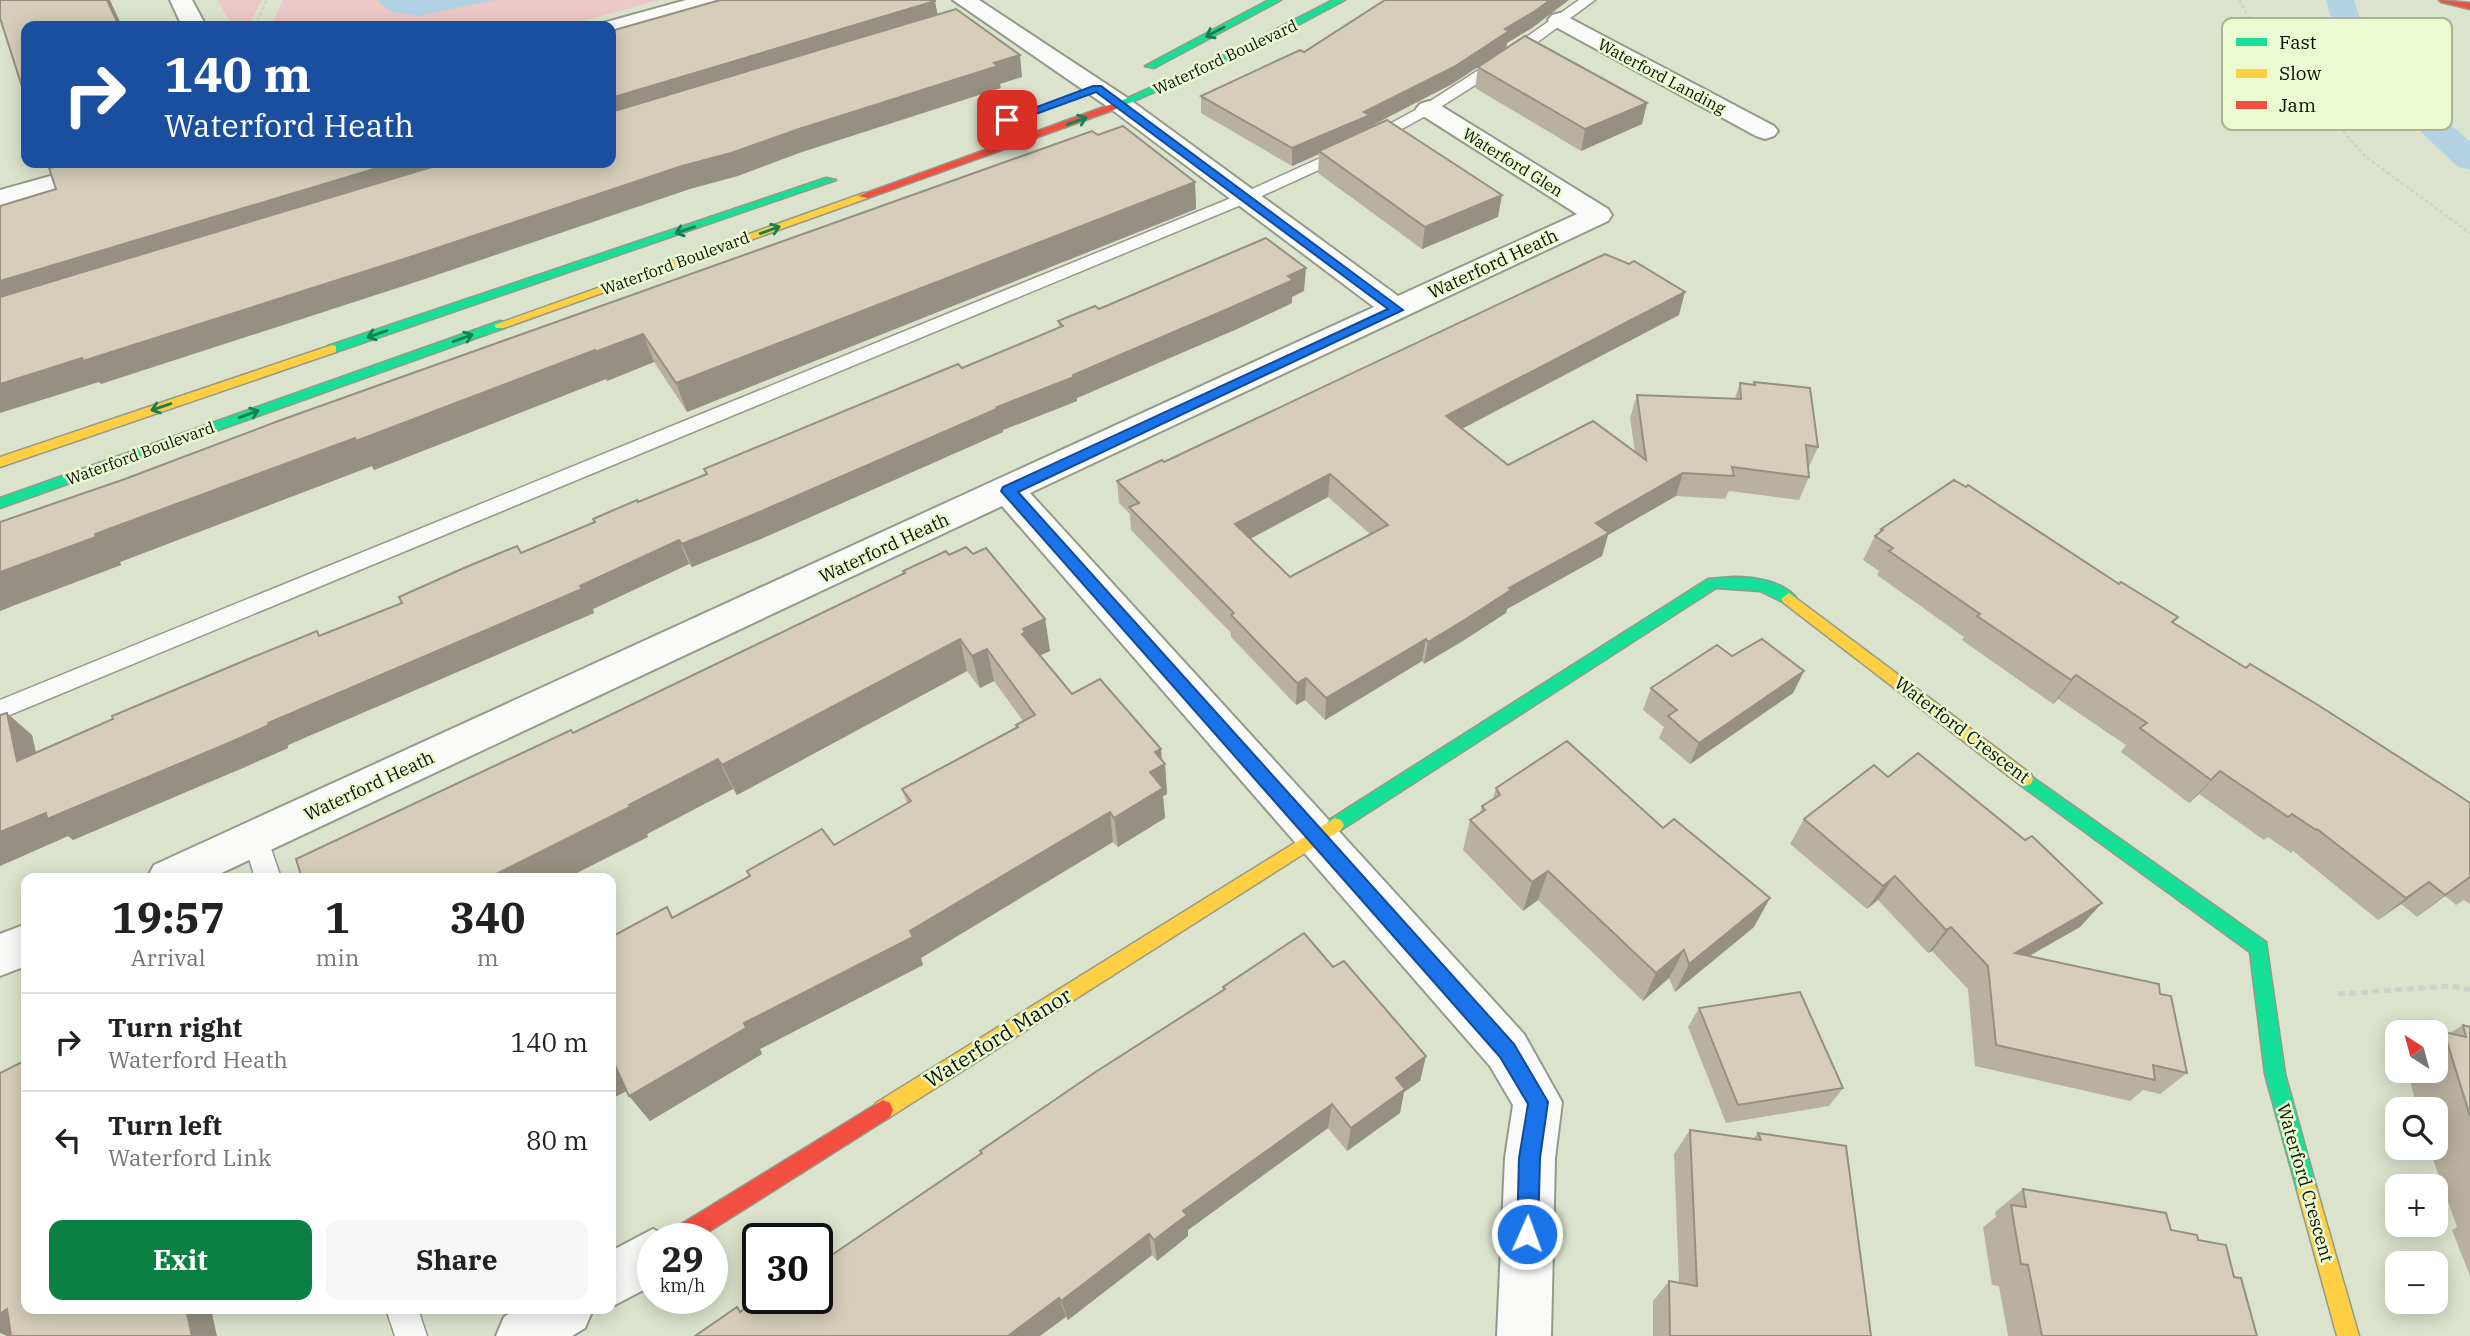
<!DOCTYPE html>
<meta charset="utf-8">
<style>
body{margin:0;font-family:"IBM Plex Serif",serif;background:#f6f6f6;color:#222;height:100vh;display:flex;flex-direction:column;font-size:26px;white-space:nowrap}
*{box-sizing:border-box;margin:0}
p{font-size:23px;color:#767676}
.icon{flex:none;width:38px;height:38px;fill:none;stroke:currentColor;stroke-width:2;stroke-linecap:round;stroke-linejoin:round}
.map{position:relative;flex:1;overflow:hidden}
.drawer{position:absolute;left:21px;top:873px;width:595px;height:441px;display:flex;flex-direction:column;background:#fff;border-radius:14px;box-shadow:0 4px 18px #0003}
.drawer>*{flex:none}
.banner{position:absolute;left:21px;top:21px;width:595px;height:147px;border-radius:14px;box-shadow:0 4px 18px #0003;background:#1a4fa0;color:#fff;overflow:hidden}
.needle{width:46px;rotate:324deg}
.fabs{position:absolute;left:2385px;top:1020px;display:grid;gap:14px}
.fabs a{display:grid;place-items:center;width:63px;height:63px;border-radius:14px;background:#fff;box-shadow:0 4px 18px #0003;font-size:35px}
.speed{position:absolute;left:637px;top:1223px;display:flex;gap:14px;font-size:35px;font-weight:700;text-align:center}
.speed>*{display:grid;place-content:center;width:91px;height:91px;border-radius:50%;background:#fff;box-shadow:0 4px 18px #0003;line-height:1}
.speed small{font-size:18px;font-weight:400}
.speed .limit{border:4px solid #111;border-radius:10px;background:#fff;color:#111}
.pin{position:absolute;display:grid;place-items:center;width:60px;height:60px;color:#fff;margin:-30px;border-radius:14px;box-shadow:0 4px 10px #0006}
.me{position:absolute;width:77px;margin:-38px;rotate:2deg;stroke-linejoin:round;filter:drop-shadow(0 0 5px #0008)}
.turn{display:flex;align-items:center;gap:24px;height:147px;padding:0 28px;font-size:32px}
.turn .icon{width:91px;height:91px;stroke-width:2.5}
.turn b{display:block;font-size:49px;line-height:60px}
.eta{display:flex;justify-content:space-evenly;align-items:center;height:119px;text-align:center}
.eta b{font-size:42px;font-weight:700;line-height:49px}
.action{display:flex;gap:14px;margin-top:auto;padding:14px 28px}
.action a{flex:1;height:80px;border-radius:14px;background:#0b8043;color:#fff;font-size:28px;font-weight:700;line-height:80px;text-align:center}
.action a+a{background:#f6f6f6;color:#222}
ul{padding:0;list-style:none}
li{display:flex;align-items:center;gap:21px;height:98px;padding:0 28px;border-top:2px solid #e0e0e0}
li div{flex:1}
li b{display:block;font-size:26px}
li em{font-style:normal}
.map>svg:first-child{display:block}
.green{fill:#ecc8c7}
.water{fill:#b3d2e3}
.lines{fill:none;stroke-linecap:round;stroke-linejoin:round}
.canal{fill:#b3d2e3;fill-rule:evenodd}
.lane-casing{stroke:#949a89;stroke-width:3}
.street-casing{stroke:#949a89;stroke-width:4}
.fast-casing{stroke:#949a89;stroke-width:3}
.slow-casing{stroke:#949a89;stroke-width:3}
.jam-casing{stroke:#949a89;stroke-width:3}
.path-far1{stroke:#cfd1cb;stroke-width:2.5;stroke-dasharray:3.5 2.5;stroke-linecap:butt}
.path{stroke:#cfd1cb;stroke-width:5;stroke-dasharray:7 4.5;stroke-linecap:butt}
.lane{fill:#fafbf8;fill-rule:evenodd}
.street{fill:#fafbf8;fill-rule:evenodd}
.fast{fill:#16e098;fill-rule:evenodd}
.slow{fill:#ffcf43;fill-rule:evenodd}
.jam{fill:#f24e42;fill-rule:evenodd}
.wall{fill:#b8b1a0;fill-rule:evenodd}
.shaded-wall{fill:#969082}
.building{fill:#d6ceba;stroke:#969082;stroke-width:2;fill-rule:evenodd}
.oneway{stroke:#128255}
.route{fill:#1a73e8;stroke:#114b97;stroke-width:2}
.labels{text-anchor:middle;stroke-width:5;stroke-linejoin:round;paint-order:stroke}
.far-street-label{font-size:16px;fill:#0c1004;stroke:#ebfad1}
.street-label{font-size:18px;fill:#0c1004;stroke:#ebfad1}
.near-street-label{font-size:21px;fill:#0c1004;stroke:#ebfad1}
.key{fill:#ebfad1;stroke:#a8b494;stroke-width:2}
.key-label{font-size:19px;fill:#0c1004}
</style>
<div class="map">
<svg width="2470" height="1336" viewBox="0 0 2470 1336">
<rect width="100%" height="100%" fill="#dbe3cd"/>
<g class="green">
<path d="M217 0H262L248 26H233Z"/>
<path d="M283 0H660L564 26H271Z"/>
</g>
<path class="water" d="M377 0H495L418 16 391 12Z"/>
<g class="lines">
<path class="canal" d="M2326 0H2354L2370 51 2470 142V170L2458 167 2345 60 2341 54Z"/>
<defs>
<g id="lane">
<path d="M1579 0H1595L1502 68 1431 113 1369 147 1253 200 0 719V700L1241 194 1358 141 1421 107 1491 62Z"/>
<path d="M256 828 265 831 281 878H255L243 839 247 831Z"/>
<path d="M386 1309H418L427 1336H395Z"/>
</g>
<g id="street">
<path d="M170 0H192L206 26H182Z"/>
<path d="M686 0H722L719 5 611 35V26H600L603 23Z"/>
<path d="M953 0H979L1129 99 1398 296 1577 214 1420 114 1416 109 1420 104 1429 101 1438 104 1608 209 1612 215 1608 221 1030 493 1524 1034 1562 1102 1555 1158 1551 1336H1497L1505 1158 1513 1105 1490 1066 1002 506 211 878H147L154 865 1374 307 1111 109Z"/>
<path d="M1560 13 1774 126 1778 131 1774 136 1765 139 1756 136 1552 25 1548 20 1552 15Z"/>
<path d="M97 163H139L135 169 0 206V190Z"/>
<path d="M26 924V966L0 976V934Z"/>
<path d="M653 1229 673 1239H653V1285L611 1307V1251Z"/>
<path d="M516 1309H593L585 1328 572 1336H496L504 1317Z"/>
</g>
<g id="fast">
<path d="M1269 0H1281L1154 68 1145 66Z"/>
<path d="M1333 0H1345L1248 51 1116 109 1107 107 1242 47Z"/>
<path d="M826 178 836 180 336 352H328L326 349 328 346Z"/>
<path d="M500 321 504 322V328L0 508V498Z"/>
<path d="M1734 577C1754 577 1784 581 1797 599L1789 605 1760 591 1716 588 1341 830 1335 832 1329 830 1326 825 1329 820 1708 579Z"/>
<path d="M2025 772 2266 942 2285 1074 2317 1190 2314 1197 2307 1200 2300 1197 2297 1190 2265 1074 2250 952 2019 784 2017 779 2019 774Z"/>
</g>
<g id="slow">
<path d="M864 193 868 194V198L504 328H496L494 325Z"/>
<path d="M332 345 336 346V352L0 467V457Z"/>
<path d="M1789 593 2031 774 2033 779 2031 784 2025 786 2019 784 1784 603 1781 599Z"/>
<path d="M1335 818 1341 820 1344 825 1341 830 890 1117 883 1120 876 1117 873 1110 876 1103Z"/>
<path d="M2307 1180 2314 1183 2317 1190 2359 1336H2337L2297 1190 2300 1183Z"/>
</g>
<g id="jam">
<path d="M2439 0 2470 3V9L2441 2Z"/>
<path d="M1112 104 1117 107 1116 109 868 198 858 196Z"/>
<path d="M883 1100 890 1103 893 1110 890 1117 697 1239H667L670 1231Z"/>
</g>
</defs>
<use href="#lane" class="lane-casing"/>
<use href="#street" class="street-casing"/>
<use href="#fast" class="fast-casing"/>
<use href="#slow" class="slow-casing"/>
<use href="#jam" class="jam-casing"/>
<g class="path-far1">
<path d="M2239 0 2264 43 2366 157 2470 233"/>
<path d="M255 26 267 0"/>
</g>
<path class="path" d="M2338 994 2452 986 2470 990"/>
<use href="#lane" class="lane"/>
<use href="#street" class="street"/>
<use href="#fast" class="fast"/>
<use href="#slow" class="slow"/>
<use href="#jam" class="jam"/>
</g>
<g class="wall">
<path d="M1532 28 1507 43 1506 48 1647 103 1642 124 1581 151 1475 88 1478 67 1452 84 1369 127V128L1498 217 1422 249 1318 173 1319 154 1292 166 1201 113V96L1304 52Z"/>
<path d="M1098 135 1195 182 1196 209 687 412 654 362 607 381 606 379 374 470 372 466 120 562 121 565 15 605 0 611V522L125 479Z"/>
<path d="M1304 291 1292 297V303L1237 329 1077 398V401L1003 430V432L763 538 692 567 689 564 593 609 594 613 288 745V748L245 767 73 840 68 836 0 866 32 735 36 752 317 631 320 635 402 603 594 522 706 474 704 469 962 368 1059 327 1058 321 1099 309Z"/>
<path d="M1679 315 1462 429 1508 465 1635 452 1630 418 1637 395 1735 398 1740 383 1754 385V382L1818 447 1808 469 1809 477 1799 500 1729 491 1725 499 1676 496 1608 535 1602 556 1507 609 1506 613 1461 642 1424 664 1422 661 1325 720 1305 700 1296 705 1231 637V633L1131 530 1130 514 1119 503 1117 481 1164 462ZM1328 497 1370 534 1290 577 1250 539Z"/>
<path d="M1881 529 2174 623 2246 668 2470 803V904L2464 900 2456 905 2445 896 2417 917 2401 904 2378 920 2293 851 2291 853 2268 837 2264 840 2199 794 2189 803 2121 752 2126 745 2058 699 2053 704 1962 640 1964 637 1877 575 1879 571 1863 560 1875 536 1878 534Z"/>
<path d="M973 554 1045 619 1050 651 1040 655 1072 694 1161 749 1162 760 1165 764 1167 794 1163 796 1165 818 1118 847 1113 842 921 958 923 965 760 1049 762 1054 650 1121 629 1096 627 1091 611 1099V937L673 917 834 845 907 803 902 789 1017 728 1016 725 1023 721 994 681 980 688 967 671 737 795 733 789 647 834 648 837 573 733 904 573 903 571 949 555Z"/>
<path d="M1732 656 1804 671 1793 693 1690 764 1659 738 1664 727 1643 710 1651 688Z"/>
<path d="M1888 777 2102 903 2080 927 2029 956 2160 994 2187 1073 2160 1094 2143 1090 2130 1101 1975 1066 1968 989 1932 951 1928 953 1878 900 1867 909 1790 844 1804 819Z"/>
<path d="M1496 788 1754 927 1675 992 1669 978 1643 1001 1538 900 1523 911 1463 850 1470 820 1480 813 1482 806 1493 799Z"/>
<path d="M1333 967 1426 1056 1420 1081 1404 1092 1400 1113 1347 1151 1328 1128 1188 1230V1236L1157 1261 1152 1255 1068 1320 1066 1317 741 1311 817 1298 1223 990V987Z"/>
<path d="M1699 1008 1843 1088 1829 1106 1726 1123 1688 1027Z"/>
<path d="M2463 1025 2470 1027V1276L2452 1230 2457 1227 2429 1148H2436V1110H2418L2407 1071H2436V1038L2444 1032 2450 1033Z"/>
<path d="M1690 1130 1753 1139 1758 1133 1871 1336H1653V1301L1669 1281 1679 1283 1674 1154Z"/>
<path d="M2023 1189 2171 1230 2198 1240 2234 1277 2257 1336H2008L1999 1286 1992 1285 1983 1227 1996 1217 1995 1212Z"/>
</g>
<g class="shaded-wall">
<path d="M107 0H110L122 26H119Z"/>
<path d="M1550 0H1569L1532 28 1507 43 1506 48 1452 84 1369 127 1368 133 1319 151V154L1292 166V148L1364 112 1505 29Z"/>
<path d="M935 1 939 22 611 122V98Z"/>
<path d="M1020 55 1022 77 1000 84 1001 88 802 152 738 176 690 189 419 281 101 384 99 382 0 413V384L796 130Z"/>
<path d="M1647 103 1642 124 1581 151 1585 129Z"/>
<path d="M52 163H88L58 171Z"/>
<path d="M394 163H479L0 310V281Z"/>
<path d="M1195 182 1196 209 687 412 676 383Z"/>
<path d="M1502 195 1498 217 1422 249 1425 227Z"/>
<path d="M1306 268 1304 291 1292 297V303L1237 329 1077 398V401L1003 430V432L763 538 692 567 682 544 997 407 1073 375Z"/>
<path d="M1685 292 1679 315 1442 439 1446 416Z"/>
<path d="M643 334 654 362 607 381 606 379 374 470 372 466 120 562 121 565 15 605 0 611V572L95 534 355 438 595 350Z"/>
<path d="M1683 473 1676 496 1608 535 1602 556 1507 609 1506 613 1461 642 1424 664 1428 642 1509 588 1596 523Z"/>
<path d="M1330 474 1328 497 1235 547V524Z"/>
<path d="M679 540 689 564 593 609 594 613 288 745V748L245 767 73 840 68 836 0 866V832L46 813 268 723 580 586Z"/>
<path d="M1045 619 1050 651 1030 660 1022 634 1023 629Z"/>
<path d="M960 639 967 671 737 795 722 765Z"/>
<path d="M1426 639 1422 661 1325 720 1326 698Z"/>
<path d="M987 649 994 681 980 688 972 656Z"/>
<path d="M1804 671 1793 693 1690 764 1699 743Z"/>
<path d="M2076 675 2058 699 2053 704 2071 680Z"/>
<path d="M1306 678 1305 700 1296 705 1297 683Z"/>
<path d="M7 713 32 735 42 783 17 761Z"/>
<path d="M1161 749 1162 765 1165 764 1167 794 1163 796 1165 818 1118 847 1114 818 1150 772 1155 752Z"/>
<path d="M718 759 733 789 647 834 648 837 567 878H488Z"/>
<path d="M2220 771 2199 794 2189 803 2211 780Z"/>
<path d="M1110 812 1113 842 921 958 923 965 760 1049 762 1054 650 1121 629 1096 744 1023 910 931Z"/>
<path d="M1548 871 1538 900 1523 911 1532 882Z"/>
<path d="M1895 876 1878 900 1867 909 1883 886Z"/>
<path d="M2470 877 2445 896 2417 917 2445 895Z"/>
<path d="M2429 882 2401 904 2378 920 2406 898Z"/>
<path d="M1770 898 1754 927 1675 992 1689 964Z"/>
<path d="M2102 903 2080 927 1994 976 2015 953Z"/>
<path d="M1951 927 1932 951 1928 953 1946 930Z"/>
<path d="M1684 950 1669 978 1643 1001 1656 973Z"/>
<path d="M1426 1056 1420 1081 1404 1092 1400 1113 1347 1151 1351 1128 1396 1078Z"/>
<path d="M613 1061 634 1087 611 1099V1063Z"/>
<path d="M1332 1104 1328 1128 1188 1230V1236L1157 1261 1154 1240 1183 1211Z"/>
<path d="M1149 1234 1152 1255 1068 1320 1061 1301Z"/>
<path d="M1059 1298 1066 1317 1040 1336H1008Z"/>
<path d="M7 1309 17 1336H7L0 1333V1314Z"/>
<path d="M186 1309H211L217 1336H192Z"/>
</g>
<g class="building">
<path d="M0 0H107L119 26H26V99L0 18Z"/>
<path d="M720 0H935V1L611 98V31Z"/>
<path d="M1385 0H1550L1535 11 1505 29 1509 31 1454 67 1364 112 1370 115 1292 148 1201 96 1300 50 1304 52Z"/>
<path d="M956 9 1020 55 994 63 998 66 796 130 731 153 682 166 407 258 83 361 82 358 0 384V297L445 163H611V112Z"/>
<path d="M1525 36 1647 103 1585 129 1478 67Z"/>
<path d="M1387 120 1502 195 1425 227 1319 151Z"/>
<path d="M1123 126 1195 182 676 383 643 334 595 352V350L356 441 355 438 95 534 96 537 0 572V522L125 479 281 420 1092 131 1098 135Z"/>
<path d="M70 163H394L0 281V206L56 189 49 168Z"/>
<path d="M1266 238 1306 268 1288 276 1293 280 1237 305 1073 375 1074 377 997 407 999 408 755 514 682 544 679 540 580 586 582 589 268 723 269 725 224 745 47 819 46 813 0 832V715L7 713 17 761 113 719 112 716 246 660 317 631 319 636 402 603 399 597 464 568 517 546 521 553 595 522 593 519 637 500 638 502 707 474 704 469 958 364 962 368 1063 326 1058 321 1095 306 1099 309Z"/>
<path d="M1605 254 1629 264 1634 261 1685 292 1446 416 1508 465 1593 421 1646 460 1637 395 1741 399 1740 383 1755 385 1754 382 1810 388 1818 447 1806 445 1809 477 1732 467 1734 476 1683 473 1596 523 1609 533 1509 588 1511 590 1466 619 1428 642 1426 639 1326 698 1306 678 1297 683 1231 615 1234 613 1129 507 1139 503 1117 481 1162 460 1164 462ZM1330 474 1388 525 1290 577 1235 524Z"/>
<path d="M1954 480 1966 487 1968 485 2119 584 2121 582 2178 617 2172 622 2246 668 2250 664 2318 705 2455 793 2470 803V877L2445 895 2429 882 2406 898 2317 829 2316 830 2292 814 2288 817 2220 771 2211 780 2140 728 2147 723 2076 675 2071 680 1977 616 1980 614 1889 551 1893 548 1875 536 1883 530 1881 529Z"/>
<path d="M966 547 973 554 986 548 1045 619 1023 629 1025 632 1022 634 1072 694 1100 679 1161 749 1155 752 1165 764 1150 772 1163 788 1114 818 1110 812 910 931 913 937 744 1023 746 1028 629 1096 613 1061 611 1063V937L667 907 672 918 750 876 747 871 822 829 834 845 911 801 902 789 1018 727 1016 725 1035 715 987 649 972 656 960 639 722 765 718 759 629 805 630 807 488 878H302L296 859 571 730 573 733 905 573 903 571 946 551 949 555Z"/>
<path d="M1762 639 1804 671 1699 743 1668 716 1677 710 1651 688 1717 645 1732 656Z"/>
<path d="M1567 741 1663 828 1674 819 1770 898 1689 964 1684 950 1656 973 1548 871 1532 882 1470 820 1485 810 1482 806 1500 795 1496 788Z"/>
<path d="M1918 753 2025 840 2032 836 2102 903 2015 953 2159 984 2160 994 2171 996 2187 1073 2153 1065 2155 1080 1996 1045 1988 966 1951 927 1946 930 1895 876 1883 886 1804 819 1874 765 1888 777Z"/>
<path d="M1304 933 1333 967 1344 961 1426 1056 1396 1078 1405 1089 1351 1128 1332 1104 1183 1211 1187 1215 1154 1240 1149 1234 1061 1301 1059 1298 1008 1336H695L737 1307 740 1312 759 1298H817V1265L982 1153 980 1151 1094 1073 1225 989 1223 987Z"/>
<path d="M1800 992 1843 1088 1738 1105 1699 1008Z"/>
<path d="M2463 1025 2470 1027V1116L2444 1032 2466 1037Z"/>
<path d="M26 1060V1309H186L192 1336H11L7 1309 0 1314V1073Z"/>
<path d="M1690 1130 1761 1140 1758 1133 1846 1146 1871 1336H1670L1669 1281 1697 1286Z"/>
<path d="M2023 1189 2166 1213 2171 1230 2197 1235 2198 1240 2226 1245 2234 1277 2241 1278 2257 1336H2042L2028 1265 2021 1264 2011 1205 2026 1207Z"/>
</g>
<defs><path id="oneway-shaft" d="M-6 0H5M1.5-3L5.5 0L1.5 3" fill="none" stroke-width="1.6" stroke-linecap="round" stroke-linejoin="round" transform="scale(1.75)"/></defs>
<g class="oneway">
<use href="#oneway-shaft" transform="translate(1215 32) rotate(152)"/>
<use href="#oneway-shaft" transform="translate(1077 121) rotate(-20)"/>
<use href="#oneway-shaft" transform="translate(685 230) rotate(161)"/>
<use href="#oneway-shaft" transform="translate(770 230) rotate(-20)"/>
<use href="#oneway-shaft" transform="translate(377 334) rotate(161)"/>
<use href="#oneway-shaft" transform="translate(463 338) rotate(-20)"/>
<use href="#oneway-shaft" transform="translate(161 407) rotate(161)"/>
<use href="#oneway-shaft" transform="translate(249 414) rotate(-20)"/>
</g>
<path class="route" d="M1093 86H1101L1403 310 1018 492 1514 1044 1548 1102 1540 1158 1538 1234 1535 1242 1527 1245 1520 1242 1517 1234 1519 1158 1528 1104 1500 1057 1001 491 1003 487 1388 309 1096 92 1011 123 1002 120Z"/>
<g class="labels">
<g class="far-street-label">
<text transform="translate(1225 57) rotate(-25)" y="6">Waterford Boulevard</text>
<text transform="translate(1662 76) rotate(28)" y="6">Waterford Landing</text>
<text transform="translate(1513 162) rotate(32)" y="6">Waterford Glen</text>
<text transform="translate(675 263) rotate(-20)" y="6">Waterford Boulevard</text>
<text transform="translate(140 453) rotate(-20)" y="6">Waterford Boulevard</text>
</g>
<g class="street-label">
<text transform="translate(1493 264) rotate(-25)" y="6">Waterford Heath</text>
<text transform="translate(884 548) rotate(-25)" y="6">Waterford Heath</text>
<text transform="translate(1962 730) rotate(37)" y="6">Waterford Crescent</text>
<text transform="translate(369 786) rotate(-25)" y="6">Waterford Heath</text>
<text transform="translate(2305 1183) rotate(74)" y="6">Waterford Crescent</text>
</g>
<g class="near-street-label">
<text transform="translate(998 1038) rotate(-32)" y="7">Waterford Manor</text>
</g>
</g>
<rect x="2222" y="18" width="230" height="112" rx="10" class="key"/>
<rect x="2236" y="38" width="31" height="8" fill="#16e098"/>
<rect x="2236" y="69" width="31" height="9" fill="#ffcf43"/>
<rect x="2236" y="101" width="31" height="8" fill="#f24e42"/>
<g class="key-label">
<text x="2279" y="49">Fast</text>
<text x="2279" y="80">Slow</text>
<text x="2279" y="112">Jam</text>
</g>
</svg>
<div class="fabs">
<a><svg class="needle" viewBox="-14 -14 28 28"><path d="M0-13l5 13h-10z" fill="#e53935"/><path d="M0 13l5-13h-10z" fill="#767676"/></svg></a>
<a><svg class="icon" aria-label="search" viewBox="0 0 24 24"><circle cx="10" cy="10" r="6"/><path d="M15 15l6 6"/></svg></a>
<a>+</a>
<a>−</a>
</div>
<div class="speed"><div>29<small>km/h</small></div><div class="limit">30</div></div>
<div class="pin" style="left:1007px;top:120px;background:#d93025"><svg class="icon" aria-label="arrive" viewBox="0 0 24 24"><path d="M6 21V4h12l-3 4 3 4H6"/></svg></div>
<svg class="me" style="left:1527px;top:1234px" viewBox="-20 -20 40 40"><circle r="17" fill="#1a73e8" stroke="#fff" stroke-width="3"/><path d="M0-11L8 9 0 5-8 9z" fill="#fff"/></svg>
<div class="banner">
<div class="turn"><svg class="icon" aria-label="right" viewBox="0 0 24 24"><path d="M7 20v-9h11M14 6l5 5-5 5"/></svg><div><b>140 m</b>Waterford Heath</div></div>
</div>
<section class="drawer">
<div class="eta">
<div><b>19:57</b><p>Arrival</p></div>
<div><b>1</b><p>min</p></div>
<div><b>340</b><p>m</p></div>
</div>
<ul>
<li><svg class="icon" aria-label="right" viewBox="0 0 24 24"><path d="M7 20v-9h11M14 6l5 5-5 5"/></svg><div><b>Turn right</b><p>Waterford Heath</p></div><em>140 m</em></li>
<li><svg class="icon" aria-label="left" viewBox="0 0 24 24"><path d="M17 20v-9H6M10 6l-5 5 5 5"/></svg><div><b>Turn left</b><p>Waterford Link</p></div><em>80 m</em></li>
</ul>
<div class="action"><a>Exit</a><a>Share</a></div>
</section>
</div>
